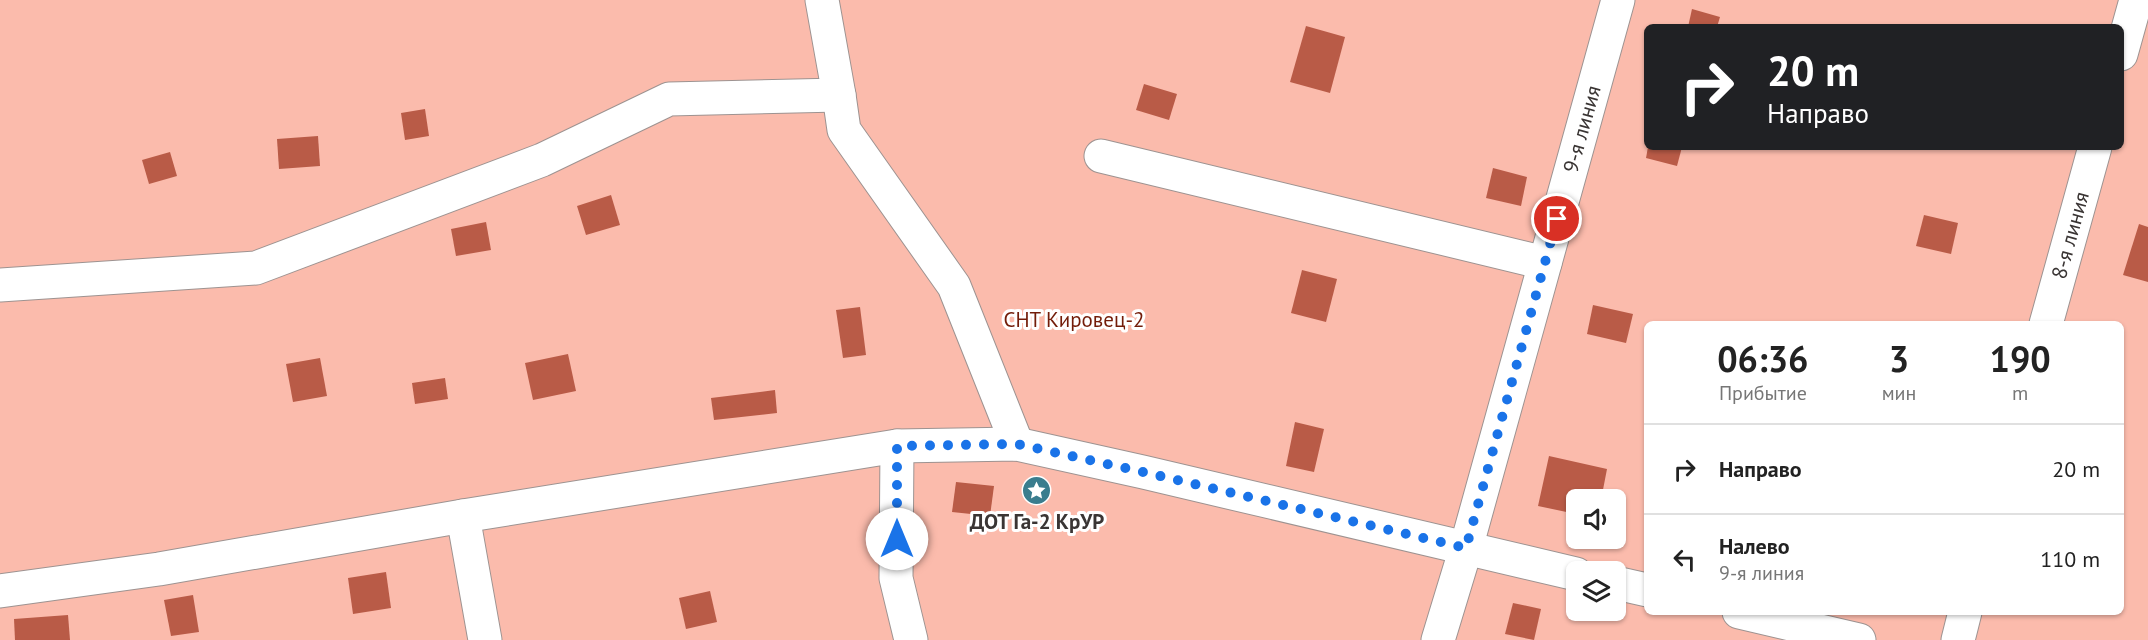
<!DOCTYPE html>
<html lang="ru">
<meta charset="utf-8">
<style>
body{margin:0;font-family:"PT Sans",sans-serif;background:#f6f6f6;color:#222;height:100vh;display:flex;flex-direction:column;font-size:22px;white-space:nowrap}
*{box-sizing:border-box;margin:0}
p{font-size:20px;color:#767676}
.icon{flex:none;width:33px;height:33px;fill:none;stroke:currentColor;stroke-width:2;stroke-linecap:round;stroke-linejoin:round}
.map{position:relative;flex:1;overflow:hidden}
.details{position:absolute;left:1644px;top:321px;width:480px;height:294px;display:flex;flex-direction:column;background:#fff;border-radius:9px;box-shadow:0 2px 4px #0004}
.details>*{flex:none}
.hud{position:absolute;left:1644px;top:24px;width:480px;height:126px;border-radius:9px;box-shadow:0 2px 4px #0004;background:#202124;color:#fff;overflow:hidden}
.buttons{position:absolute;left:1566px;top:489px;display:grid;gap:12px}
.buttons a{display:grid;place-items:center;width:60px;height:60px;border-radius:9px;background:#fff;box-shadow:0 2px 4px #0004;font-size:30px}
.pin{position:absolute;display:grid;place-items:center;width:51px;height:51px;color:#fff;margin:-26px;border:3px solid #fff;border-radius:50%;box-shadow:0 2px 6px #0007}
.me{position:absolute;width:66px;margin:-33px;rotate:0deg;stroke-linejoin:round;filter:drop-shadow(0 0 4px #0008)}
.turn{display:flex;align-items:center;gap:21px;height:126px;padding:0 24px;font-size:27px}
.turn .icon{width:78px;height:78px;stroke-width:2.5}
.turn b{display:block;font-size:42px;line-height:51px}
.eta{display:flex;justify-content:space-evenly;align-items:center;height:102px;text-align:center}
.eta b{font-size:36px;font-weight:700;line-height:42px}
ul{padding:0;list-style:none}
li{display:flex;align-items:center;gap:18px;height:90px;padding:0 24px;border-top:2px solid #e0e0e0}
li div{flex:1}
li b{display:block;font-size:22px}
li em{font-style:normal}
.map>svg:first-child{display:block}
.green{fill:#fbbbac;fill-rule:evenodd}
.building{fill:#b95b47}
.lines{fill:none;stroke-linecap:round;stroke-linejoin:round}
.minor-casing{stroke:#9d9391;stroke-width:35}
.minor{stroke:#fff;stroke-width:33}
.route{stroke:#1a73e8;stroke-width:10;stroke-dasharray:0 18}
.labels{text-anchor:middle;stroke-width:6;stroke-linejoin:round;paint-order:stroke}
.street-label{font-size:21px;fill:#3a3534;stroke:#fff}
.park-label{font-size:21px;fill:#731c09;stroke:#fff}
.poi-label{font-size:21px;font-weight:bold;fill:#3a3534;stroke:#fff}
</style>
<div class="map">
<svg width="2148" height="640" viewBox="0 0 2148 640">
<rect width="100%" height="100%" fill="#fff8f7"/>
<path class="green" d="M0 0H2148V640H0ZM1647 27H2121V147H1647ZM1647 324H2121V612H1647ZM1576 500H1616V538H1576ZM1576 572H1616V610H1576Z"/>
<g class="building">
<path d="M1692 9 1720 17 1717 27H1688Z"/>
<path d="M1306 26 1345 37 1330 93 1290 82Z"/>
<path d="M1144 84 1177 94 1169 120 1136 110Z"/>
<path d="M425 109 429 136 405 140 401 113Z"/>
<path d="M318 136 320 166 279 169 277 139Z"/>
<path d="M1648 147H1682L1677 166 1646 158Z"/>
<path d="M170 152 177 176 149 184 142 160Z"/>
<path d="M1493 168 1527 177 1521 206 1486 198Z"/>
<path d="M611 195 620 225 586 235 577 206Z"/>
<path d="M1924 215 1958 223 1951 254 1916 246Z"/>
<path d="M486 222 491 250 456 256 451 229Z"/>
<path d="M2139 224 2148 227V282L2123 275Z"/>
<path d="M1302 270 1337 279 1326 322 1291 313Z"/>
<path d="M1593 305 1633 314 1626 343 1587 334Z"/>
<path d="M860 307 866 355 843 358 836 310Z"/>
<path d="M568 354 576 391 533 400 525 363Z"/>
<path d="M320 358 327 396 293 402 286 364Z"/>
<path d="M445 378 448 399 415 404 412 383Z"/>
<path d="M775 390 777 413 714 420 711 398Z"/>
<path d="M1295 422 1324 429 1314 472 1286 466Z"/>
<path d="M1549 456 1607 469 1601 500H1576V514L1538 506Z"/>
<path d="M956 482 994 486 990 516 952 512Z"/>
<path d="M386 572 391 608 353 614 348 578Z"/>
<path d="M710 591 717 622 686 629 679 598Z"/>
<path d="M193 595 199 632 171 636 164 600Z"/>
<path d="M1513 603 1541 609 1534 640 1505 634Z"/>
<path d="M68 615 70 640H15L14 619Z"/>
</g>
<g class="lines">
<defs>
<g id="minor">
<path d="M2121 54 2136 0"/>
<path d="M839 95 844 130 954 286 1017 444"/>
<path d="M1101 156 1545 263"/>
<path d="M0 285 256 268 542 160 669 99 839 95 822 0"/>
<path id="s1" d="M2046 324 2095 147"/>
<path d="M897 446 896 578 911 640"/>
<path d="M463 516 485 640"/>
<path d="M1616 583 1647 590"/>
<path d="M0 591 159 569 463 516 897 446 1017 444 1143 472 1576 574"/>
<path d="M1739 612 1859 640"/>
<path id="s2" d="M1438 640 1466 548 1618 0"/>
<path d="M1958 640 1965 612"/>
</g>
</defs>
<use href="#minor" class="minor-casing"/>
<use href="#minor" class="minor"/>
</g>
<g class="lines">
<path class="route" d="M897 539V446L1017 444 1143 472 1466 548 1557 219"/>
</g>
<defs>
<symbol id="sight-disc" viewBox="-11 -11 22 22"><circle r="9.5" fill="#3a7d8e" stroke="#fff"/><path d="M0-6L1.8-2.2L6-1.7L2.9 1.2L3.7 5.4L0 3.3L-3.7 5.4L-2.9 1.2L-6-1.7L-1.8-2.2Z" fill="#fff"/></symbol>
</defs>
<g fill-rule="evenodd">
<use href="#sight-disc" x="1020" y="474" width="33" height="33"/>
</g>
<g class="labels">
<g class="street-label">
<text dy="7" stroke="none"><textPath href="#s2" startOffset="531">9-я линия</textPath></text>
<text dy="7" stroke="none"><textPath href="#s1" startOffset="92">8-я линия</textPath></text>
</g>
<g class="park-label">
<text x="1074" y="327">СНТ Кировец-2</text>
</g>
<g class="poi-label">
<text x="1037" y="529">ДОТ Га-2 КрУР</text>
</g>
</g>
</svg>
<div class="buttons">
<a><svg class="icon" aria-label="sound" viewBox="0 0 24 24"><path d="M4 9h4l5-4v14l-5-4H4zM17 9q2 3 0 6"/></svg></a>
<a><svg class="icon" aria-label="layers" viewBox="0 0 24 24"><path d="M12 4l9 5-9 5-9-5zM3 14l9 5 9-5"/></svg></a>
</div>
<div class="pin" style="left:1557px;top:219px;background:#d93025"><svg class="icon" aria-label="arrive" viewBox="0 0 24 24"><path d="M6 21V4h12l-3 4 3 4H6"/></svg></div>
<svg class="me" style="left:897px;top:539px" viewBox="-20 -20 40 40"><circle r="19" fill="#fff"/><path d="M0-13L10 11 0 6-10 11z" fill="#1a73e8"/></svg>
<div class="hud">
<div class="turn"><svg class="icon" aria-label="right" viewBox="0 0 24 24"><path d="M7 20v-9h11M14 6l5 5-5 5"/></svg><div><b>20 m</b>Направо</div></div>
</div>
<section class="details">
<div class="eta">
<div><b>06:36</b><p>Прибытие</p></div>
<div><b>3</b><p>мин</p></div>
<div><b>190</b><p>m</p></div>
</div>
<ul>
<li><svg class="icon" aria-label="right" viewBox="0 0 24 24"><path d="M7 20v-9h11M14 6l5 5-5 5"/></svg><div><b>Направо</b></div><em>20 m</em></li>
<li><svg class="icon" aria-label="left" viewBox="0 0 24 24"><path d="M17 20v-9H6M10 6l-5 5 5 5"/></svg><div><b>Налево</b><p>9-я линия</p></div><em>110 m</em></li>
</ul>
</section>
</div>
